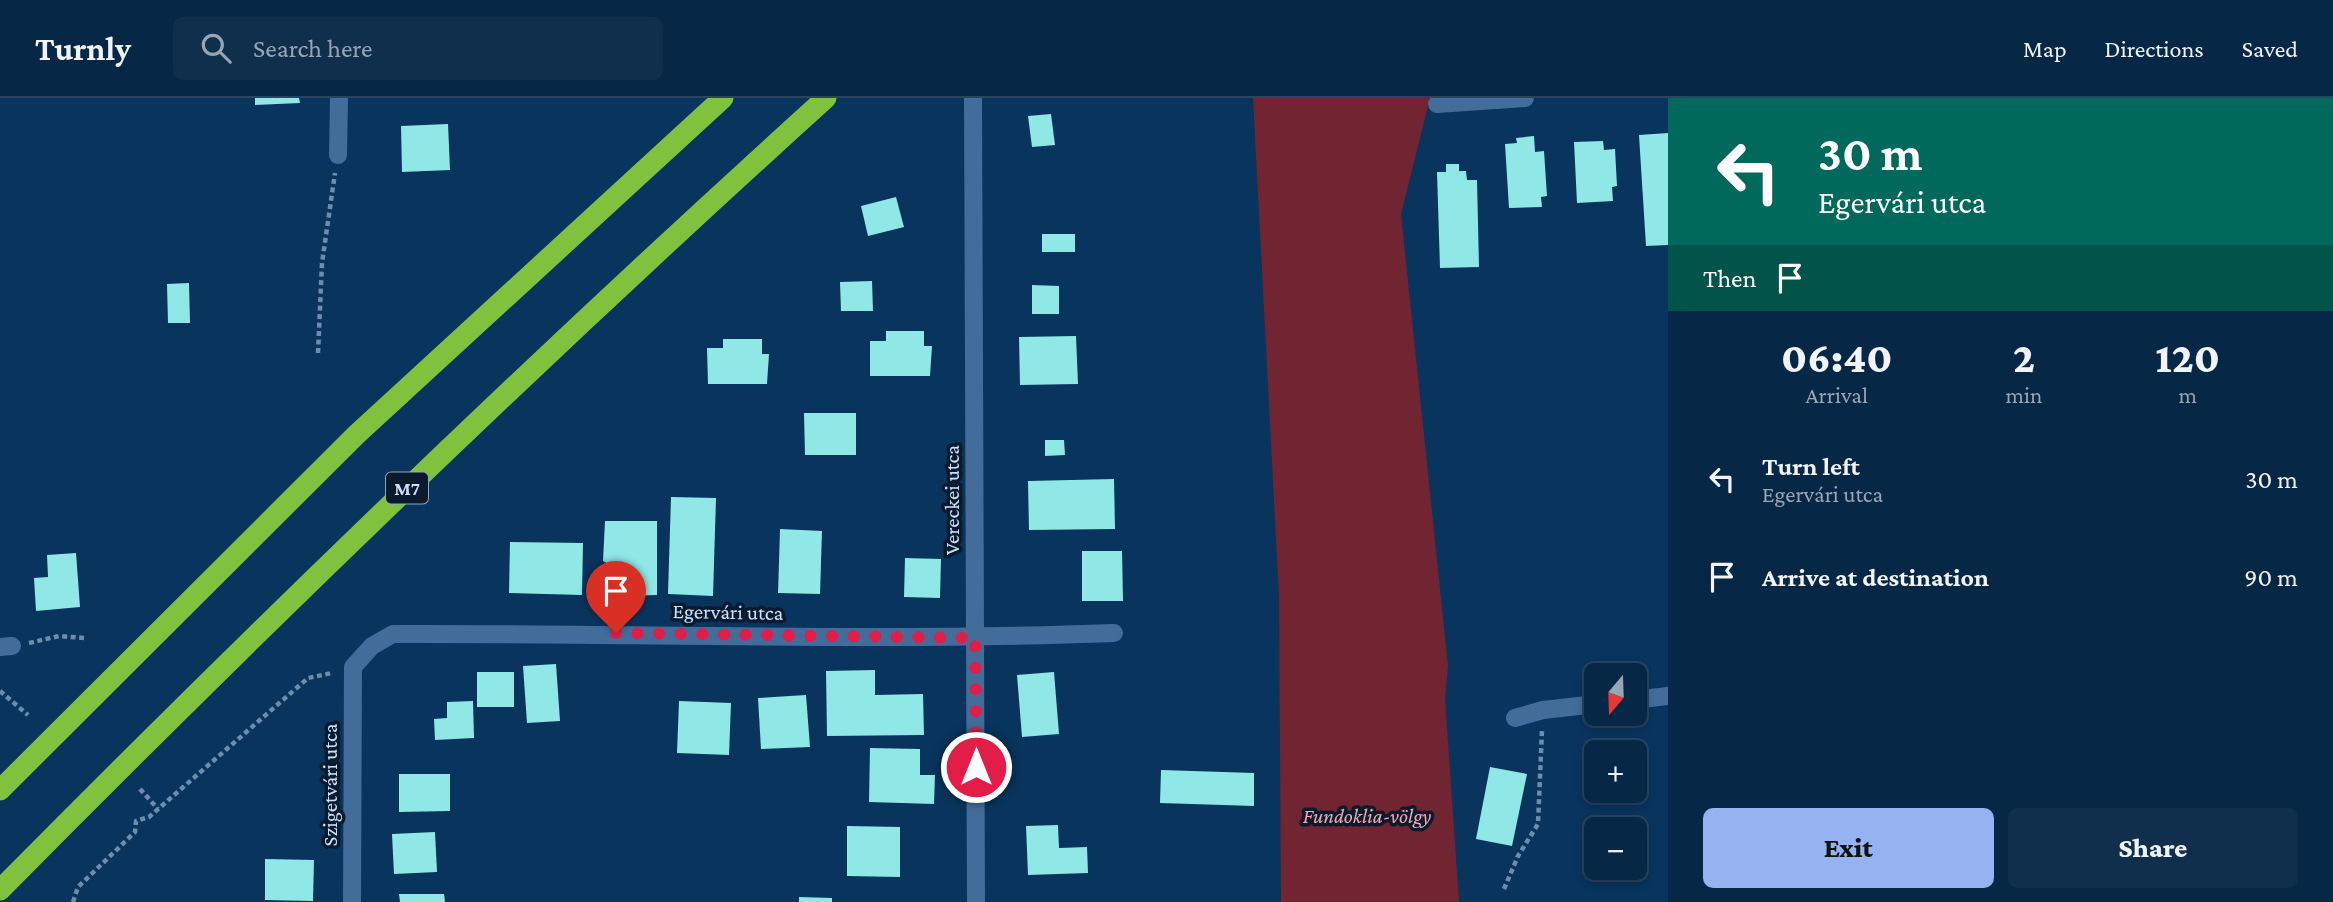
<!DOCTYPE html>
<meta charset="utf-8">
<style>
body{margin:0;font-family:"Crimson Pro",serif;background:#102f4d;color:#f1f3f6;height:100vh;display:flex;flex-direction:column;font-size:26px;white-space:nowrap}
*{box-sizing:border-box;margin:0}
p{font-size:23px;color:#98a5b3}
.icon{flex:none;width:38px;height:38px;fill:none;stroke:currentColor;stroke-width:2;stroke-linecap:round;stroke-linejoin:round}
.map{position:relative;flex:1;overflow:hidden}
.side{display:flex;flex-direction:column;background:#072746;width:665px}
.side>*{flex:none}
.banner{background:#00695c;color:#fff;overflow:hidden}
.needle{width:46px;rotate:199deg}
.tools{position:absolute;left:1584px;top:565px;display:grid;gap:14px}
.tools a{display:grid;place-items:center;width:63px;height:63px;border-radius:10px;background:#072746;box-shadow:0 4px 10px #0003,0 0 0 2px #28445f;font-size:35px}
.pin{position:absolute;display:grid;place-items:center;width:60px;height:60px;color:#fff;margin:-72px -30px;border-radius:50% 50% 50% 0;rotate:-45deg;box-shadow:0 0 7px #0007}
.pin .icon{rotate:45deg}
.me{position:absolute;width:77px;margin:-38px;rotate:0deg;stroke-linejoin:round;filter:drop-shadow(0 0 5px #0008)}
.turn{display:flex;align-items:center;gap:24px;height:147px;padding:0 35px;font-size:32px}
.turn .icon{width:91px;height:91px;stroke-width:2.5}
.turn b{display:block;font-size:49px;line-height:60px}
.then{display:flex;align-items:center;height:66px;padding:0 35px;background:#0003;gap:14px;font-size:26px}
.eta{display:flex;justify-content:space-evenly;align-items:center;height:119px;text-align:center}
.eta b{font-size:42px;font-weight:800;line-height:49px}
.button{display:flex;gap:14px;margin-top:auto;padding:14px 35px}
.button a{flex:1;height:80px;border-radius:10px;background:#95b2f1;color:#111;font-size:28px;font-weight:800;line-height:80px;text-align:center}
.button a+a{background:#102f4d;color:#f1f3f6}
ul{padding:0;list-style:none}
li{display:flex;align-items:center;gap:21px;height:98px;padding:0 35px}
li div{flex:1}
li b{display:block;font-size:26px}
li em{font-style:normal}
header{display:flex;align-items:center;gap:42px;box-sizing:border-box;height:98px;padding:0 35px;background:#072746;border-bottom:2px solid #28445f}
header strong{font-size:33px}
nav{display:flex;gap:38px;margin-inline-start:auto;font-size:24px}
.search{width:490px;height:63px;background:#102f4d;display:flex;align-items:center;gap:18px;box-sizing:border-box;padding:0 24px;border-radius:10px;color:#98a5b3;font-size:26px}
main{display:flex;flex:1;min-height:0}
.map>svg:first-child{display:block}
.green{fill:#712533}
.building{fill:#8fe8e5}
.lines{fill:none;stroke-linecap:round;stroke-linejoin:round}
.path{stroke:#6d8dae;stroke-width:4.5;stroke-dasharray:5 3.5;stroke-linecap:butt}
.minor{stroke:#436c9a;stroke-width:18}
.highway{stroke:#80c23d;stroke-width:21}
.route{stroke:#e11d48;stroke-width:12;stroke-dasharray:0 21.6}
.labels{text-anchor:middle;stroke-width:7;stroke-linejoin:round;paint-order:stroke}
.shield{fill:#0a1b2e;stroke:#90a5bd;stroke-width:2}
.shield-label{font-size:19px;font-weight:bold;fill:#cae0fa}
.street-label{font-size:21px;fill:#cae0fa;stroke:#0a1b2e}
.park-label{font-size:21px;font-style:italic;fill:#f7a8b1;stroke:#0a1b2e}
</style>
<header>
<strong>Turnly</strong>
<div class="search"><svg class="icon" aria-label="search" viewBox="0 0 24 24"><circle cx="10" cy="10" r="6"/><path d="M15 15l6 6"/></svg>Search here</div>
<nav><a>Map</a><a>Directions</a><a>Saved</a></nav>
</header>
<main>
<div class="map">
<svg width="1668" height="804" viewBox="0 0 1668 804">
<rect width="100%" height="100%" fill="#09345d"/>
<path class="green" d="M1253 0H1430L1401 116 1448 568 1445 600 1459 804H1281L1279 498Z"/>
<g class="building">
<path d="M255 0H299L300 5 255 7Z"/>
<path d="M1051 16 1055 47 1032 49 1028 18Z"/>
<path d="M448 26 450 72 402 74 401 28Z"/>
<path d="M1668 35V147L1646 148 1639 37Z"/>
<path d="M1534 38 1535 54 1544 53 1547 98 1541 99 1542 109 1509 110 1505 46 1517 45 1516 40Z"/>
<path d="M1603 43 1604 52 1615 51 1617 88 1612 89 1613 103 1577 105 1574 44Z"/>
<path d="M1446 66H1459V73H1466L1467 82H1477L1479 169 1440 170 1437 74H1446Z"/>
<path d="M896 99 904 129 868 138 861 108Z"/>
<rect x="1042" y="136" width="33" height="18"/>
<path d="M872 183 873 213H841L840 184Z"/>
<path d="M189 185 190 225H168L167 186Z"/>
<path d="M1032 187 1059 188V216H1032Z"/>
<path d="M886 233H924V248H932L930 278H870V243H886Z"/>
<path d="M1076 238 1078 286 1020 287 1019 239Z"/>
<path d="M723 241H762V256H769L767 286H708L707 250H723Z"/>
<path d="M804 315H856V357H805Z"/>
<path d="M1045 342H1064L1065 357 1045 358Z"/>
<path d="M1114 381 1115 431 1029 432 1028 383Z"/>
<path d="M671 399 716 400 713 498 668 496Z"/>
<path d="M605 423H657V497L622 498V474L603 463Z"/>
<path d="M780 431 822 433 820 496 778 495Z"/>
<path d="M510 444 583 445 582 497 509 495Z"/>
<path d="M1082 453H1122L1123 503H1082Z"/>
<path d="M76 455 80 509 36 513 34 480 48 479 47 457Z"/>
<path d="M905 460 941 461 940 500 904 499Z"/>
<path d="M556 566 560 623 527 625 523 568Z"/>
<path d="M875 572V597L923 596 924 637 827 638 826 573Z"/>
<rect x="477" y="574" width="37" height="35"/>
<path d="M1054 574 1059 636 1022 639 1017 577Z"/>
<path d="M806 597 810 649 761 651 758 600Z"/>
<path d="M473 603 474 640 435 642 434 621 447 620V604Z"/>
<path d="M679 603 731 605 729 657 677 655Z"/>
<path d="M870 650 920 651V677H935L934 706 869 704Z"/>
<path d="M1490 669 1527 676 1512 748 1476 741Z"/>
<path d="M1161 672 1254 675V708L1160 705Z"/>
<path d="M399 676H450V713L399 714Z"/>
<path d="M1058 727 1059 750 1087 749 1088 775 1028 777 1026 728Z"/>
<path d="M847 728 900 729V779L847 778Z"/>
<path d="M435 734 437 774 394 776 392 736Z"/>
<path d="M265 761 314 762 313 803 265 802Z"/>
<path d="M399 796H444L445 804H400Z"/>
<path d="M799 799 832 800V804H799Z"/>
</g>
<g class="lines">
<g class="path">
<path d="M318 255 322 165 335 75"/>
<path d="M29 545 59 538 84 540"/>
<path d="M0 593 28 617"/>
<path d="M140 691 158 711"/>
<path d="M1504 791 1518 758 1538 726 1542 632"/>
<path d="M73 804 78 789 135 734 136 723 149 719 308 580 332 575"/>
</g>
<g class="minor">
<path d="M973 0 976 804"/>
<path d="M1437 6 1525 0"/>
<path d="M338 57 339 0"/>
<path d="M0 549 12 548"/>
<path d="M1634 602 1668 598"/>
<path d="M1515 620 1543 612 1596 606"/>
<path d="M352 804 353 569 372 548 393 536C634 535 874 544 1114 535"/>
</g>
<g class="highway">
<path d="M0 692 356 337 723 0"/>
<path d="M0 792C268 521 543 256 826 0"/>
</g>
</g>
<g class="lines">
<path class="route" d="M616 535 975 540 976 669"/>
</g>
<g class="labels">
<rect class="shield" x="386" y="374.5" width="42" height="31" rx="5"/>
<g class="shield-label">
<text x="407" y="397">M7</text>
</g>
<g class="street-label">
<text transform="translate(952 402) rotate(-90)" y="7">Vereckei utca</text>
<text transform="translate(728 514) rotate(1)" y="7">Egervári utca</text>
<text transform="translate(330 687) rotate(-90)" y="7">Szigetvári utca</text>
</g>
<g class="park-label">
<text x="1367" y="725">Fundoklia-völgy</text>
</g>
</g>
</svg>
<div class="tools">
<a><svg class="needle" viewBox="-14 -14 28 28"><path d="M0-13l5 13h-10z" fill="#e53935"/><path d="M0 13l5-13h-10z" fill="#98a5b3"/></svg></a>
<a>+</a>
<a>−</a>
</div>
<div class="pin" style="left:616px;top:535px;background:#d93025"><svg class="icon" aria-label="arrive" viewBox="0 0 24 24"><path d="M6 21V4h12l-3 4 3 4H6"/></svg></div>
<svg class="me" style="left:976px;top:669px" viewBox="-20 -20 40 40"><circle r="17" fill="#e11d48" stroke="#fff" stroke-width="3"/><path d="M0-11L8 9 0 5-8 9z" fill="#fff"/></svg>
</div>
<section class="side">
<div class="banner">
<div class="turn"><svg class="icon" aria-label="left" viewBox="0 0 24 24"><path d="M17 20v-9H6M10 6l-5 5 5 5"/></svg><div><b>30 m</b>Egervári utca</div></div>
<div class="then">Then<svg class="icon" aria-label="arrive" viewBox="0 0 24 24"><path d="M6 21V4h12l-3 4 3 4H6"/></svg></div>
</div>
<div class="eta">
<div><b>06:40</b><p>Arrival</p></div>
<div><b>2</b><p>min</p></div>
<div><b>120</b><p>m</p></div>
</div>
<ul>
<li><svg class="icon" aria-label="left" viewBox="0 0 24 24"><path d="M17 20v-9H6M10 6l-5 5 5 5"/></svg><div><b>Turn left</b><p>Egervári utca</p></div><em>30 m</em></li>
<li><svg class="icon" aria-label="arrive" viewBox="0 0 24 24"><path d="M6 21V4h12l-3 4 3 4H6"/></svg><div><b>Arrive at destination</b></div><em>90 m</em></li>
</ul>
<div class="button"><a>Exit</a><a>Share</a></div>
</section>
</main>
